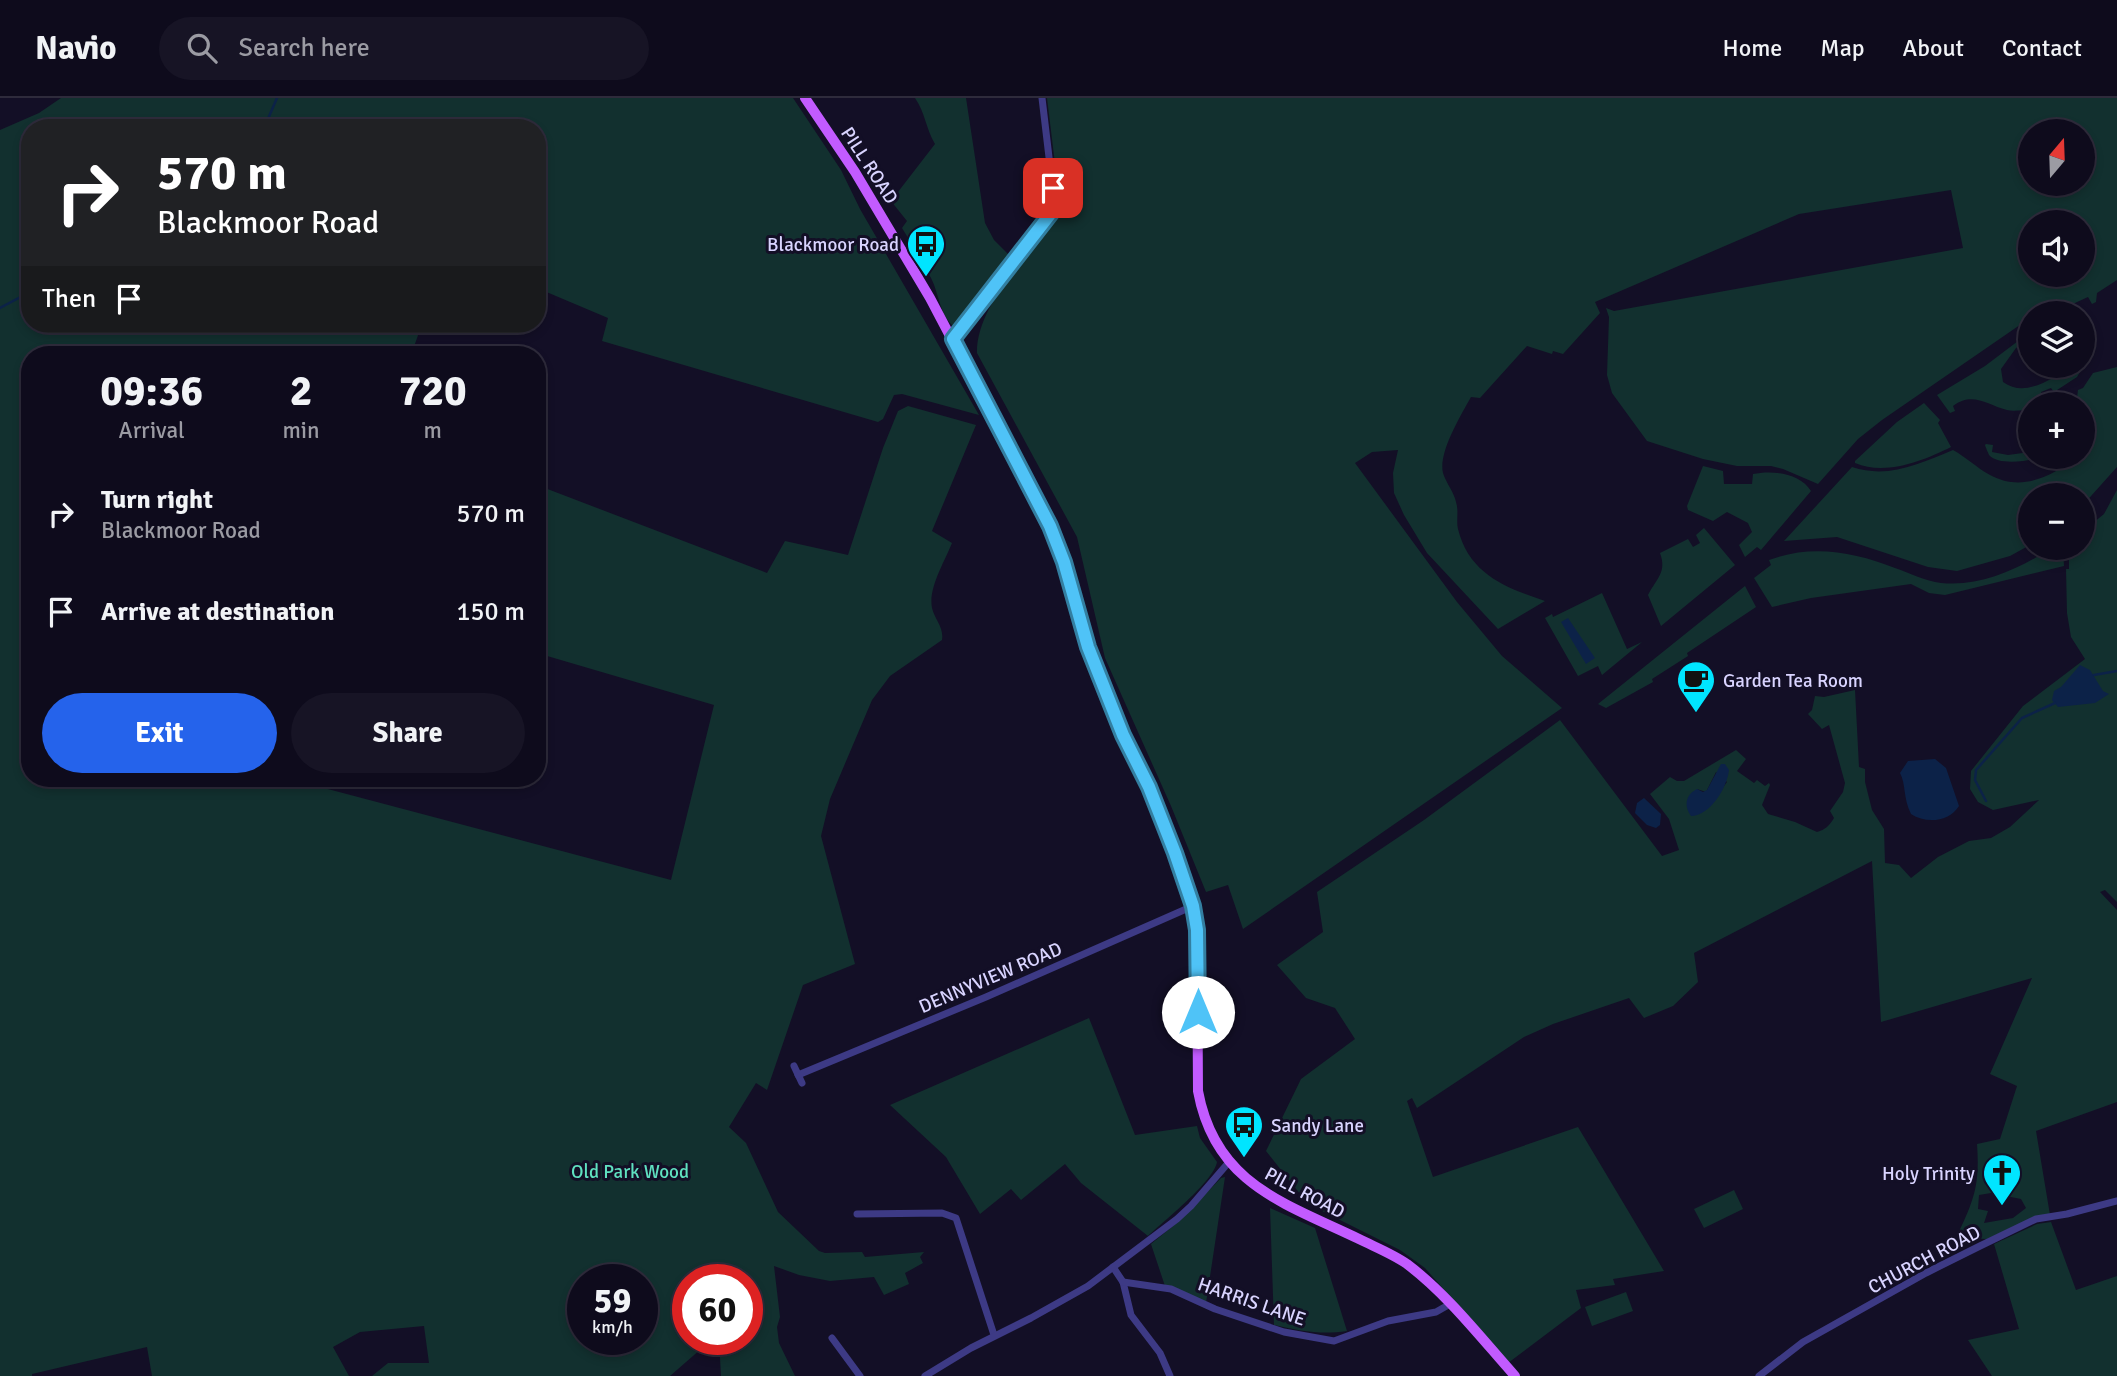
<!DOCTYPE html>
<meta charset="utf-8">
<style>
body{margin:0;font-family:Signika,sans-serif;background:#171425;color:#f1f3f6;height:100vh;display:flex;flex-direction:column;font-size:26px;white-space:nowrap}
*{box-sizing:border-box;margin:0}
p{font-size:23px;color:#9b9ba3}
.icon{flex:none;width:38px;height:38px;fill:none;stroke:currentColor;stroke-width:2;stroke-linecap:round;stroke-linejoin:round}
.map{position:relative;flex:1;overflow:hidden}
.panel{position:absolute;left:21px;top:248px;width:525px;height:441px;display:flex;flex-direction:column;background:#0e0b1c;border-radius:28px;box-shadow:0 4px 10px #0003,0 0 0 2px #2e2b3b}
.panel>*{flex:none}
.guide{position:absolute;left:21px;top:21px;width:525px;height:214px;border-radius:28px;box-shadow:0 4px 10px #0003,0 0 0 2px #2e2b3b;background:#202124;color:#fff;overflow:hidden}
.needle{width:46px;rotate:19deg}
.tools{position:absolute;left:2018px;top:21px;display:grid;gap:14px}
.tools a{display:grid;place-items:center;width:77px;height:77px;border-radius:50%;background:#0e0b1c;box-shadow:0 4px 10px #0003,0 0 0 2px #2e2b3b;font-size:35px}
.speed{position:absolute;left:567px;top:1166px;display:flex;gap:14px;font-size:35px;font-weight:700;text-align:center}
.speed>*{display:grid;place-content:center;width:91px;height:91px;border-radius:50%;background:#0e0b1c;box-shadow:0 4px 10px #0003,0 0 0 2px #2e2b3b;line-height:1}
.speed small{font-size:18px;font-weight:400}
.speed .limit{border:10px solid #d22;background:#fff;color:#111}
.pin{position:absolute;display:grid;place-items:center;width:60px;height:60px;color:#fff;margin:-30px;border-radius:14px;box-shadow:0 4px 10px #0006}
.me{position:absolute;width:77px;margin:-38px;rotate:0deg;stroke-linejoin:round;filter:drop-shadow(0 0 5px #0008)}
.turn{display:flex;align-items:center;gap:24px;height:147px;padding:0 21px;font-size:32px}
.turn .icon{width:91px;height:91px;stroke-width:2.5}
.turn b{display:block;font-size:49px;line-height:60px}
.then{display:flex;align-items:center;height:66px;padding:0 21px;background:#0003;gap:14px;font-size:26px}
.eta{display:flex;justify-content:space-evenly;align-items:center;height:119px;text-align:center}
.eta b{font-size:42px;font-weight:800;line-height:49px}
.button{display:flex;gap:14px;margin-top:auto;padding:14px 21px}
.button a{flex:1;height:80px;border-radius:42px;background:#2563eb;color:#fff;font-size:28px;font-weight:800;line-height:80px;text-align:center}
.button a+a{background:#171425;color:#f1f3f6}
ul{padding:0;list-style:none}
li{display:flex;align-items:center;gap:21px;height:98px;padding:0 21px}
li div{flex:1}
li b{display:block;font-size:26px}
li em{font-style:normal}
header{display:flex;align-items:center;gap:42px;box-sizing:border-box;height:98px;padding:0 35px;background:#0e0b1c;border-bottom:2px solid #2e2b3b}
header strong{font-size:33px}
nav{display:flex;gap:38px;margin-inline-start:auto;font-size:24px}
.search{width:490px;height:63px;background:#171425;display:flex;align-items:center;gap:18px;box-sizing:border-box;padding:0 24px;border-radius:38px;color:#9b9ba3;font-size:26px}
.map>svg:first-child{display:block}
.green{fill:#12302f;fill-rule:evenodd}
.water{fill:#0c2248}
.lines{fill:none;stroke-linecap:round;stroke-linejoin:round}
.stream{stroke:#0c2248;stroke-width:2.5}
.street{stroke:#3d3a85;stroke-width:7}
.primary{stroke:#c25bff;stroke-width:10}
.route-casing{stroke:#337fa1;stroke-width:18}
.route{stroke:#4fc3f7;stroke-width:12}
.labels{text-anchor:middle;stroke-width:6;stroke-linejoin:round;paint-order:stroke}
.street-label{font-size:19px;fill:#d9d4ff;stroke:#130f26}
.poi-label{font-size:19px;fill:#d9d4ff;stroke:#130f26;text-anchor:end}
.park-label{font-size:19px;fill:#5fe0c0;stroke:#130f26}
</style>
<header>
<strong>Navio</strong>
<div class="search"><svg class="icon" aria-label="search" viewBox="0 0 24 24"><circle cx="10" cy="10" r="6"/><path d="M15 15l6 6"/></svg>Search here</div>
<nav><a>Home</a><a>Map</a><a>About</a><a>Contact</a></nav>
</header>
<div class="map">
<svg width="2117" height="1278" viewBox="0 0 2117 1278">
<rect width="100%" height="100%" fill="#130f26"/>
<g class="green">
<path d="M61 0H793L841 72 860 111 979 317 902 296 894 297 883 321 878 324 602 243 608 220 537 190V30H30V226H422L411 257H30V681H290L671 782 714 607 537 555V387L767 475 785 443 848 457 883 350 898 313 908 308 976 327 932 433 952 445C945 463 928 490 932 510 935 522 944 529 942 542L890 578 872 602 830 701 821 738 855 866 803 887 767 992 756 985 729 1029 746 1045 778 1114 819 1153 825 1155 862 1154 865 1159 924 1154 920 1159 923 1165 905 1175 909 1186 884 1197 874 1179 830 1183 799 1177 774 1168 780 1219 777 1229 779 1245 795 1278H721L719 1241H747V1181H688V1241H709V1244L670 1278H372L388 1265H429L424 1228 360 1234 333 1249 349 1278H152L147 1249 32 1276V1278H0V32L39 15ZM583 1181H642V1241H583Z"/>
<path d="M915 0H966L985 125 994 142 1011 159 956 230C940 220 939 195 931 180 922 163 912 146 902 130L907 123 891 103 935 46C926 31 925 14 915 0Z"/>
<path d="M1047 0H2117V182L2097 195 2096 204 2092 206 2088 199 2064 210 2066 215H2030V220L1882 322 1858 341 1818 386 1783 371 1771 368H1737L1703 361 1647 343 1612 295 1607 277 1609 219 1606 210 1614 213 1963 150 1951 92 1799 116 1595 204 1600 215 1563 256 1553 253 1552 256 1527 248 1480 300 1471 299C1461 317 1438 355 1443 375 1446 385 1454 394 1456 404 1459 413 1456 423 1458 431 1469 476 1506 490 1545 503L1498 531 1427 455 1404 417 1394 395 1393 375 1398 352 1372 354 1355 365 1457 504 1502 558 1562 610 1243 831 1228 787 1206 794 1171 708 1105 560 1077 439 977 255C976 207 1032 152 1061 115ZM2082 33V86H2030V33ZM2030 124H2082V177H2030Z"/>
<path d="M2030 234V243L2016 250 2001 271 2003 284C2026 301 2053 279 2074 268H2078L2081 272 2077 279 2054 294 2051 290 2041 294 2043 302 2038 306H2030V313C2022 311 2015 314 2007 312 1987 307 1973 293 1953 308L1955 313 1950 315 1937 297 1985 268Z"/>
<path d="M2117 269V369L2083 407 2082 397H2030V447L2010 458 1957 473 1928 469 1837 439 1784 443 1852 369C1888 381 1919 366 1953 352 1966 359 1977 370 1990 377 2021 394 2051 379 2077 359H2082L2083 354 2093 346 2095 340 2093 334 2083 330 2082 306H2057L2065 301 2077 300 2078 292 2083 290 2093 275Z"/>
<path d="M1924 305 1940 322 1938 325 1951 349C1923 363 1885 378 1855 365V363L1897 324Z"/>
<path d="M1986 346 1993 347 1992 354 2008 357 2030 354V359H2041C2029 363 1999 368 1989 357 1989 357 1985 348 1985 347Z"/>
<path d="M1703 368 1723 373 1724 386H1752L1753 376C1772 372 1800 375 1811 393L1761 452 1757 449 1745 459 1739 447 1752 434 1748 425 1727 414 1713 423 1688 412 1687 408Z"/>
<path d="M2117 392V804L2105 792 2100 794 2117 812V1004L2036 1033 2050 1117 2035 1119 1987 1141 1956 1140C1974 1102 1980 1088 1977 1046L2000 1041 2017 988 1990 976 2032 880 1881 924 1872 763 1694 855 1698 884 1673 908 1644 920 1629 900 1553 926 1524 939 1417 1010 1412 1000 1407 1003 1433 1079 1578 1029 1664 1173 1613 1181 1615 1187 1576 1192 1581 1210 1508 1265 1425 1170 1400 1152 1308 1106 1266 1053 1301 981 1355 941 1335 910 1306 900 1277 867 1323 834 1317 794 1424 722 1560 622 1662 758 1679 752 1669 721 1650 696 1670 679 1677 683H1684L1736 652 1746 661 1737 673 1754 685 1757 682 1765 688 1769 685 1770 687 1762 707 1768 716 1795 724 1817 734C1825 732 1830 727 1834 720L1830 713 1843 694 1845 685 1829 627 1822 631 1808 616 1812 612 1815 598 1824 599 1855 592 1859 669 1865 671V684L1872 712 1884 731 1885 765 1899 767 1911 780 1938 759 1969 743 1991 740 2010 729 2039 702 1993 712 1978 704 1970 691 1971 673 2023 608 2085 561 2071 539 2067 515 2066 471H2069V450H2082L2083 433 2104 416ZM1716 674 1727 684 1707 711 1697 691 1706 694ZM1991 1095 2021 1101 2026 1110 2013 1120 1984 1125 1988 1113 1978 1111 1979 1097Z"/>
<path d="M1704 430 1735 467 1661 528 1648 497C1657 480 1667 474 1660 455L1688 441 1693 449 1700 445 1696 437Z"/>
<path d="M2052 450H2063L2064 468 1945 497 1929 495 1911 486 1811 500 1772 509 1754 480 1771 467 1769 462C1812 446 1854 454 1895 470 1910 475 1925 483 1941 485 1982 489 2018 471 2052 450Z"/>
<path d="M1745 488 1756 509 1687 555 1688 558 1652 581 1653 584 1606 610 1598 606Z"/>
<path d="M1602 495 1627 551 1642 544 1602 577 1598 568 1578 578 1545 520 1552 516 1553 519Z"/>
<path d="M1089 920 1135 1037 1197 1028 1200 1040 1217 1064C1214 1083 1164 1123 1148 1138L1081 1085 1065 1066 1021 1102 1011 1091 980 1116 946 1059 890 1007Z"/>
<path d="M1225 1079 1206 1205 1165 1188 1151 1146 1178 1124 1221 1080Z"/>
<path d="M1734 1092 1743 1111 1704 1130 1694 1111Z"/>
<path d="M1270 1110 1315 1130 1347 1233C1321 1237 1300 1233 1274 1227Z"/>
<path d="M2051 1124 2076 1192 2117 1178V1278H1992L1968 1242 2019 1231 1994 1146 2037 1126Z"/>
<path d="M1626 1194 1633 1213 1592 1228 1585 1209Z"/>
</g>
<g class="water">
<path d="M1568 520 1595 560 1586 566 1561 524Z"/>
<path d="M2080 567 2090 572 2103 593 2109 596 2095 605 2058 609 2052 602 2054 593 2061 589Z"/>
<path d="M1935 661 1946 670 1959 708C1949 724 1926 726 1911 716 1903 700 1906 686 1900 675L1908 663Z"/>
<path d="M1721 666H1725L1729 672C1727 690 1710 718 1691 718 1684 708 1685 697 1697 691L1703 694 1707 692Z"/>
<path d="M1644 700 1661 716 1660 727 1656 730 1647 727 1635 715 1637 705Z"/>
</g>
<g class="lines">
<g class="stream">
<path d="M264 30 277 0"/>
<path d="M0 210 30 194"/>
<path d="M2094 577 2117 573"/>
<path d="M1986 703 1975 682 1976 672 2022 620 2055 605"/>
</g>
<g class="street">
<path d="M953 241 1055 110 1042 0"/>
<path d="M794 968 802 985"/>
<path d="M798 977 986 899 1193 808"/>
<path d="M857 1116 942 1115 956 1120 994 1237"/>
<path d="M1113 1169 1123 1184 1131 1217 1160 1255 1170 1278"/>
<path d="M1123 1184 1171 1191 1215 1211 1284 1234 1334 1243 1388 1223 1436 1214 1450 1206"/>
<path d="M832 1240 860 1278"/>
<path d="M925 1278 971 1250 1031 1220 1088 1188 1177 1121 1191 1108 1229 1064"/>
<path d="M1759 1278 1803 1244 1926 1175 1980 1148 2036 1121 2067 1116 2117 1103"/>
</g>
<path class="primary" d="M805 0 855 74 930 200 1050 428 1064 464 1088 549 1099 578 1123 637 1149 689 1175 755 1193 808 1197 832 1198 993C1215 1086 1284 1105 1359 1141 1375 1149 1393 1156 1407 1166 1448 1197 1481 1240 1515 1278"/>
</g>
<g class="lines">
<defs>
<path id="route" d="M1053 90 1055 110 953 241 1050 428 1064 464 1088 549 1123 637 1149 689 1175 755 1193 808 1197 832 1198 914"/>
</defs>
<use href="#route" class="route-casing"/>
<use href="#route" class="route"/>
</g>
<defs>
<symbol id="bus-pin" viewBox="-11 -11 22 30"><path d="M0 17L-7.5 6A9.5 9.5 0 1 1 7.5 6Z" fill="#00e5ff" stroke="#130f26"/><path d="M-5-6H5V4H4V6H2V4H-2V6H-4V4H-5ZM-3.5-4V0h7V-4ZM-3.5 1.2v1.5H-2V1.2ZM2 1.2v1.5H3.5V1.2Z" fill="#111"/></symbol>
<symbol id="cafe-pin" viewBox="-11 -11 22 30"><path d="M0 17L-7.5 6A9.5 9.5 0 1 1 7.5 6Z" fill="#00e5ff" stroke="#130f26"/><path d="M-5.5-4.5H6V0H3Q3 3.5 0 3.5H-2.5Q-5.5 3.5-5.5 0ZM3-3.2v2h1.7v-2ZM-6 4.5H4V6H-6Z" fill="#111"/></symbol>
<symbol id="church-pin" viewBox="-11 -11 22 30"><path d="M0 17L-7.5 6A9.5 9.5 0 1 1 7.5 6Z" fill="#00e5ff" stroke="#130f26"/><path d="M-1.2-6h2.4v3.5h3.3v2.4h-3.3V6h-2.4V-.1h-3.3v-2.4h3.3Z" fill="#111"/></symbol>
</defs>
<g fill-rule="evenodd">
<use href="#bus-pin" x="904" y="124" width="44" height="60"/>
<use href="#cafe-pin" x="1674" y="560" width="44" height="60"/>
<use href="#bus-pin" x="1222" y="1005" width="44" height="60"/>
<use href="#church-pin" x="1980" y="1053" width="44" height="60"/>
</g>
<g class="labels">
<g class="street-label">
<text transform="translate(870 67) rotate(57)" y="7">PILL ROAD</text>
<text transform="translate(990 879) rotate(-23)" y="7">DENNYVIEW ROAD</text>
<text transform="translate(1305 1094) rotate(28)" y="7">PILL ROAD</text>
<text transform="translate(1924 1161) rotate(-28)" y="7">CHURCH ROAD</text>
<text transform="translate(1252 1203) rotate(19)" y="7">HARRIS LANE</text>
</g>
<g class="poi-label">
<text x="899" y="153">Blackmoor Road</text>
<text x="1723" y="589" text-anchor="start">Garden Tea Room</text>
<text x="1271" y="1034" text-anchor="start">Sandy Lane</text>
<text x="1975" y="1082">Holy Trinity</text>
</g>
<g class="park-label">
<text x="630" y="1080">Old Park Wood</text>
</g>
</g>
</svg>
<div class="tools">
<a><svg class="needle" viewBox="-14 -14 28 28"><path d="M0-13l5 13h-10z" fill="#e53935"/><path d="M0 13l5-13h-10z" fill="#9b9ba3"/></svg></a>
<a><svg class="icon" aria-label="sound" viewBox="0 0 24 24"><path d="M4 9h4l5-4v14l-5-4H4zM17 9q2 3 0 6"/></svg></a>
<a><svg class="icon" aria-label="layers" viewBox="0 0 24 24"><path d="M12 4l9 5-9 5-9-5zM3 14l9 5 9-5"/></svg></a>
<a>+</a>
<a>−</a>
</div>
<div class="speed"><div>59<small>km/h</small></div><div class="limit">60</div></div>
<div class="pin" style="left:1053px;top:90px;background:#d93025"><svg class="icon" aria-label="arrive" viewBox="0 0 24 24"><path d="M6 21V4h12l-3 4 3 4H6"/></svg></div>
<svg class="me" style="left:1198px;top:914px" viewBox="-20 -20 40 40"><circle r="19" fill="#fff"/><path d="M0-13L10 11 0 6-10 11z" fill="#4fc3f7"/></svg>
<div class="guide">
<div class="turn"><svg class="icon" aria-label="right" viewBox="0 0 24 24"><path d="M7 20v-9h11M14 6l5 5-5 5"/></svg><div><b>570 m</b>Blackmoor Road</div></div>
<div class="then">Then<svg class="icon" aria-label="arrive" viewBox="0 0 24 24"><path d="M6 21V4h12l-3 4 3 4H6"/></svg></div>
</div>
<section class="panel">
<div class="eta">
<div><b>09:36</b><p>Arrival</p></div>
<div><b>2</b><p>min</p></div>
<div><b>720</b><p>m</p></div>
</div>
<ul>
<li><svg class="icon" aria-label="right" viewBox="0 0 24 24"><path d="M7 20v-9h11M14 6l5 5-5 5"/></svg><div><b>Turn right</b><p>Blackmoor Road</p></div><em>570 m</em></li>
<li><svg class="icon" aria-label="arrive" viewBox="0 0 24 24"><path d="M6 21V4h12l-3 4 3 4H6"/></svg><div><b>Arrive at destination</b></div><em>150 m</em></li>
</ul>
<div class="button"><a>Exit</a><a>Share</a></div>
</section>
</div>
